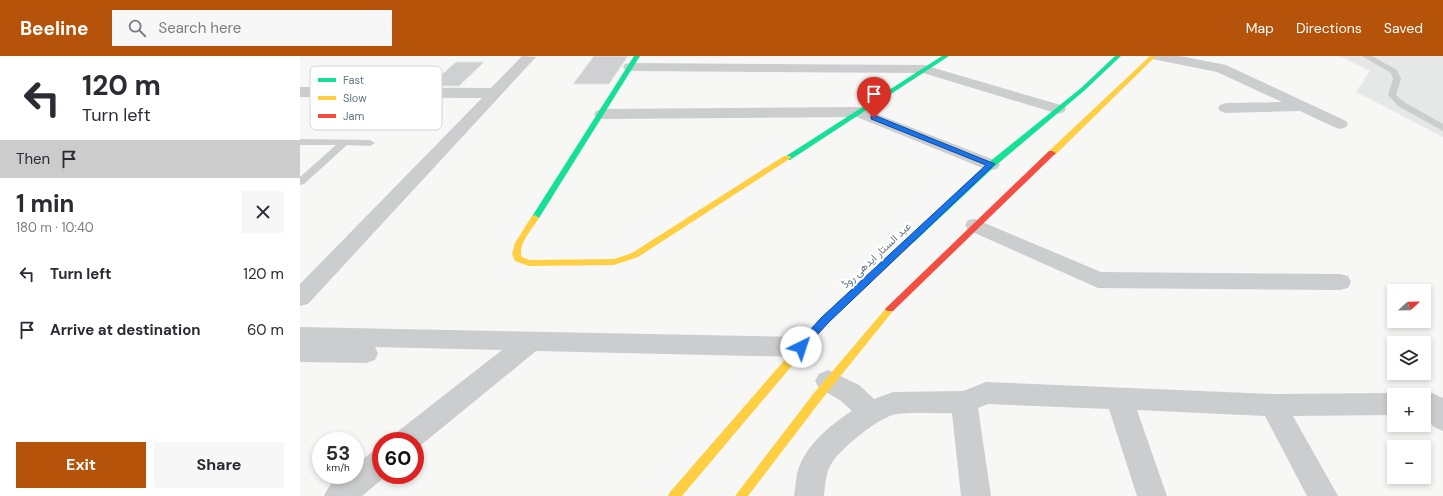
<!DOCTYPE html>
<meta charset="utf-8">
<style>
body{margin:0;font-family:"DM Sans",Vazirmatn,sans-serif;background:#f7f7f7;color:#2b2b33;height:100vh;display:flex;flex-direction:column;font-size:15px;white-space:nowrap}
*{box-sizing:border-box;margin:0}
p{font-size:13px;color:#7c7c81}
.icon{flex:none;width:22px;height:22px;fill:none;stroke:currentColor;stroke-width:2;stroke-linecap:round;stroke-linejoin:round}
.map{position:relative;flex:1;overflow:hidden}
.side{display:flex;flex-direction:column;background:#fff;width:300px}
.side>*{flex:none}
.guide{background:#fff;color:#2b2b33;overflow:hidden}
.needle{width:26px;rotate:68deg}
.controls{position:absolute;left:1087px;top:228px;display:grid;gap:8px}
.controls a{display:grid;place-items:center;width:44px;height:44px;border-radius:0px;background:#fff;box-shadow:0 2px 6px #0003;font-size:20px}
.speed{position:absolute;left:12px;top:376px;display:flex;gap:8px;font-size:20px;font-weight:700;text-align:center}
.speed>*{display:grid;place-content:center;width:52px;height:52px;border-radius:50%;background:#fff;box-shadow:0 2px 6px #0003;line-height:1}
.speed small{font-size:10px;font-weight:400}
.speed .limit{border:6px solid #d22;background:#fff;color:#111}
.pin{position:absolute;display:grid;place-items:center;width:34px;height:34px;color:#fff;margin:-41px -17px;border-radius:50% 50% 50% 0;rotate:-45deg;box-shadow:0 0 4px #0007}
.pin .icon{rotate:45deg}
.me{position:absolute;width:44px;margin:-22px;rotate:41deg;stroke-linejoin:round;filter:drop-shadow(0 0 3px #0008)}
.turn{display:flex;align-items:center;gap:14px;height:84px;padding:0 16px;font-size:18px}
.turn .icon{width:52px;height:52px;stroke-width:2.5}
.turn b{display:block;font-size:28px;line-height:34px}
.then{display:flex;align-items:center;height:38px;padding:0 16px;background:#0003;gap:8px;font-size:15px}
.round{display:grid;place-items:center;flex:none;width:42px;height:42px;border-radius:0px;background:#f7f7f7}
.overview{display:flex;align-items:center;justify-content:space-between;height:68px;padding:0 16px}
h1{font-size:24px;font-weight:700;line-height:30px}
.primary-button{display:flex;gap:8px;margin-top:auto;padding:8px 16px}
.primary-button a{flex:1;height:46px;border-radius:0px;background:#b45309;color:#fff;font-size:16px;font-weight:700;line-height:46px;text-align:center}
.primary-button a+a{background:#f7f7f7;color:#2b2b33}
ul{padding:0;list-style:none}
li{display:flex;align-items:center;gap:12px;height:56px;padding:0 16px}
li div{flex:1}
li b{display:block;font-size:15px}
li em{font-style:normal}
header{display:flex;align-items:center;gap:24px;box-sizing:border-box;height:56px;padding:0 20px;background:#b45309;color:#fff}
header strong{font-size:19px}
nav{display:flex;gap:22px;margin-inline-start:auto;font-size:14px}
.search{width:280px;height:36px;background:#f7f7f7;display:flex;align-items:center;gap:10px;box-sizing:border-box;padding:0 14px;border-radius:0px;color:#7c7c81;font-size:15px}
main{display:flex;flex:1;min-height:0}
.map>svg:first-child{display:block}
.built{fill:#e6e8e7}
.building{fill:#ced0d1;stroke:#e6e6e6}
.lines{fill:none;stroke-linecap:round;stroke-linejoin:round}
.lane{fill:#cccdce;fill-rule:evenodd}
.street{fill:#cccdce;fill-rule:evenodd}
.fast{fill:#16e098;fill-rule:evenodd}
.slow{fill:#ffcf43;fill-rule:evenodd}
.jam{fill:#f24e42;fill-rule:evenodd}
.route{fill:#1a73e8;stroke:#114b97}
.labels{text-anchor:middle;stroke-width:4;stroke-linejoin:round;paint-order:stroke}
.street-label{font-size:11px;fill:#627681;stroke:#fff}
.key{fill:#fff;stroke:#d0d6d9;stroke-width:1}
.key-label{font-size:11px;fill:#627681}
</style>
<header>
<strong>Beeline</strong>
<div class="search"><svg class="icon" aria-label="search" viewBox="0 0 24 24"><circle cx="10" cy="10" r="6"/><path d="M15 15l6 6"/></svg>Search here</div>
<nav><a>Map</a><a>Directions</a><a>Saved</a></nav>
</header>
<main>
<section class="side">
<div class="guide">
<div class="turn"><svg class="icon" aria-label="left" viewBox="0 0 24 24"><path d="M17 20v-9H6M10 6l-5 5 5 5"/></svg><div><b>120 m</b>Turn left</div></div>
<div class="then">Then<svg class="icon" aria-label="arrive" viewBox="0 0 24 24"><path d="M6 21V4h12l-3 4 3 4H6"/></svg></div>
</div>
<div class="overview"><div><h1>1 min</h1><p>180 m · 10:40</p></div><a class="round"><svg class="icon" aria-label="close" viewBox="0 0 24 24"><path d="M6 6l12 12M18 6L6 18"/></svg></a></div>
<ul>
<li><svg class="icon" aria-label="left" viewBox="0 0 24 24"><path d="M17 20v-9H6M10 6l-5 5 5 5"/></svg><div><b>Turn left</b></div><em>120 m</em></li>
<li><svg class="icon" aria-label="arrive" viewBox="0 0 24 24"><path d="M6 21V4h12l-3 4 3 4H6"/></svg><div><b>Arrive at destination</b></div><em>60 m</em></li>
</ul>
<div class="primary-button"><a>Exit</a><a>Share</a></div>
</section>
<div class="map">
<svg width="1143" height="440" viewBox="0 0 1143 440">
<rect width="100%" height="100%" fill="#f7f7f6"/>
<path class="built" d="M1039 0H1143V81L1056 36 1070 15Z"/>
<g class="building">
<path d="M294 0H328L309 28H273Z"/>
<path d="M156 6H184L159 30H129Z"/>
</g>
<g class="lines">
<g class="lane">
<path d="M1062 0H1072L1097 14 1101 23 1096 39 1104 46 1143 68V75L1098 50 1088 39 1093 23 1091 17Z"/>
<path d="M0 83 70 84 75 87 70 90 47 89 4 128 0 129V121L36 89H0Z"/>
</g>
<g class="street">
<path d="M222 0 236 1 8 248 0 250V228L182 42 0 41V31L191 32Z"/>
<path d="M850 0H880L926 9 1046 65 1048 68 1046 71 1040 73 1034 71 1000 55 926 57 920 55 918 52 920 49 926 47 982 46 917 16 852 3Z"/>
<path d="M330 7 624 9 764 50 766 53 764 56 758 58 752 56 623 17 330 15 325 14 323 11 325 8Z"/>
<path d="M559 51 697 105 700 109 697 113 691 114 685 113 557 61 302 63 296 61 294 58 296 55 302 53Z"/>
<path d="M675 163 801 216 1040 218 1048 220 1051 226 1048 232 1040 234 798 232 668 174 665 169 668 164Z"/>
<path d="M0 271 501 281 510 284 513 291 510 298 501 301 236 295 115 394V385H93L97 376 202 294 75 291 78 297 75 304 66 307 0 306Z"/>
<path d="M528 314 559 329 574 343 593 336 663 335 686 326 973 338 1094 337 1100 339H1094V359L993 360 1038 440H1007L965 360 837 354 867 440H837L809 353 688 348 678 352 691 440H661L652 357C634 358 614 356 597 358 580 360 543 391 533 405 526 415 525 428 524 440H494C495 433 496 425 497 418 504 390 529 370 552 355L541 345 519 332 515 325 519 318Z"/>
<path d="M1132 337 1143 342V375C1124 368 1124 357 1124 340Z"/>
<path d="M81 393V419H87L62 440H24C31 425 38 419 55 419V409L71 397Z"/>
</g>
<g class="fast">
<path d="M334 0H340L239 162 235 165 232 164 231 162Z"/>
<path d="M642 0H649L490 104H484L483 102Z"/>
<path d="M815 0H821L785 34 694 111 613 187H607L606 185 607 183 688 107 781 32Z"/>
</g>
<g class="slow">
<path d="M850 0H856L755 99H749V95Z"/>
<path d="M484 100H490L491 102 338 201 314 209 229 210 215 205 212 198 215 187 232 160 235 159 239 162C233 172 217 189 222 201L230 204 314 203 332 197Z"/>
<path d="M610 182 614 185 613 187 528 267 382 440H368L370 436 522 261 607 183Z"/>
<path d="M590 250 593 251 595 253 593 255 522 343 448 440H435L514 337 587 251Z"/>
</g>
<path class="jam" d="M749 95H752L756 97 593 255H587L585 253 587 251Z"/>
</g>
<path class="route" d="M571 60H576L695 108 529 266 504 293H497L496 291 497 288 522 261 686 109 571 63Z"/>
<g class="labels">
<g class="street-label">
<text transform="translate(576 199) rotate(-43)" y="4">عبد الستار ایدھی روڈ</text>
</g>
</g>
<rect x="10" y="10" width="132" height="64" rx="6" class="key"/>
<rect x="18" y="22" width="18" height="4" fill="#16e098"/>
<rect x="18" y="40" width="18" height="4" fill="#ffcf43"/>
<rect x="18" y="58" width="18" height="4" fill="#f24e42"/>
<g class="key-label">
<text x="43" y="28">Fast</text>
<text x="43" y="46">Slow</text>
<text x="43" y="64">Jam</text>
</g>
</svg>
<div class="controls">
<a><svg class="needle" viewBox="-14 -14 28 28"><path d="M0-13l5 13h-10z" fill="#e53935"/><path d="M0 13l5-13h-10z" fill="#7c7c81"/></svg></a>
<a><svg class="icon" aria-label="layers" viewBox="0 0 24 24"><path d="M12 4l9 5-9 5-9-5zM3 14l9 5 9-5"/></svg></a>
<a>+</a>
<a>−</a>
</div>
<div class="speed"><div>53<small>km/h</small></div><div class="limit">60</div></div>
<div class="pin" style="left:574px;top:62px;background:#d93025"><svg class="icon" aria-label="arrive" viewBox="0 0 24 24"><path d="M6 21V4h12l-3 4 3 4H6"/></svg></div>
<svg class="me" style="left:501px;top:291px" viewBox="-20 -20 40 40"><circle r="19" fill="#fff"/><path d="M0-13L10 11 0 6-10 11z" fill="#1a73e8"/></svg>
</div>
</main>
